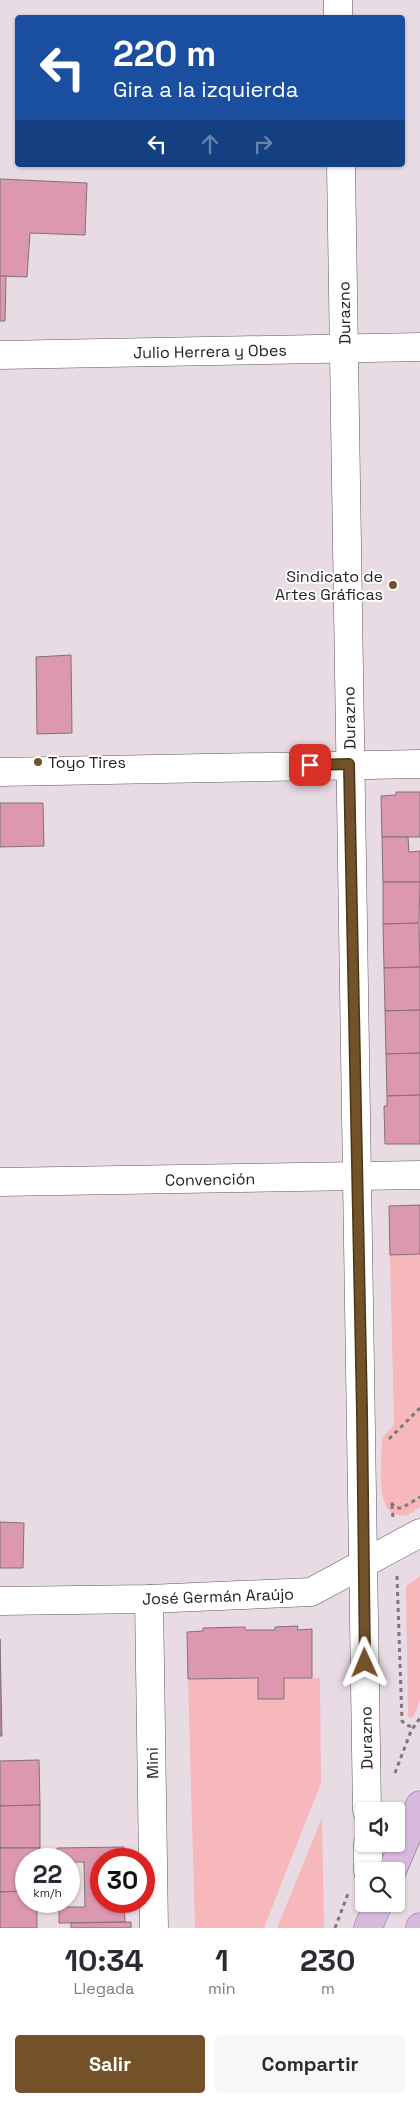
<!DOCTYPE html>
<html lang="es">
<meta charset="utf-8">
<style>
body{margin:0;font-family:"Space Grotesk",sans-serif;background:#f7f7f7;color:#2b2b33;height:100vh;display:flex;flex-direction:column;font-size:19px;white-space:nowrap}
*{box-sizing:border-box;margin:0}
p{font-size:16px;color:#7c7c81}
.icon{flex:none;width:28px;height:28px;fill:none;stroke:currentColor;stroke-width:2;stroke-linecap:round;stroke-linejoin:round}
.map{position:relative;height:1928px;overflow:hidden}
.side{display:flex;flex-direction:column;background:#fff;flex:1}
.side>*{flex:none}
.banner{position:absolute;left:15px;top:15px;width:390px;height:152px;border-radius:5px;box-shadow:0 1px 4px #0004;background:#1a4fa0;color:#fff;overflow:hidden}
.buttons{position:absolute;left:355px;top:1802px;display:grid;gap:10px}
.buttons a{display:grid;place-items:center;width:50px;height:50px;border-radius:5px;background:#fff;box-shadow:0 1px 4px #0004;font-size:25px}
.speed{position:absolute;left:15px;top:1848px;display:flex;gap:10px;font-size:25px;font-weight:700;text-align:center}
.speed>*{display:grid;place-content:center;width:65px;height:65px;border-radius:50%;background:#fff;box-shadow:0 1px 4px #0004;line-height:1}
.speed small{font-size:12px;font-weight:400}
.speed .limit{border:8px solid #d22;background:#fff;color:#111}
.pin{position:absolute;display:grid;place-items:center;width:42px;height:42px;color:#fff;margin:-21px;border-radius:10px;box-shadow:0 2px 8px #0006}
.me{position:absolute;width:55px;margin:-28px;rotate:359deg;stroke-linejoin:round;filter:drop-shadow(0 0 4px #0008)}
.turn{display:flex;align-items:center;gap:18px;height:105px;padding:0 15px;font-size:22px}
.turn .icon{width:65px;height:65px;stroke-width:2.5}
.turn b{display:block;font-size:35px;line-height:42px}
.lanes{display:flex;align-items:center;height:48px;padding:0 15px;background:#0003;justify-content:center;gap:25px;direction:ltr}
.lanes .off{opacity:.35}
.eta{display:flex;justify-content:space-evenly;align-items:center;height:85px;text-align:center}
.eta b{font-size:30px;font-weight:700;line-height:35px}
.action{display:flex;gap:10px;margin-top:auto;padding:10px 15px}
.action a{flex:1;height:58px;border-radius:5px;background:#735129;color:#fff;font-size:20px;font-weight:700;line-height:58px;text-align:center}
.action a+a{background:#f7f7f7;color:#2b2b33}
.map>svg:first-child{display:block}
.green{fill:#f7b8bb}
.building{fill:#db98af;stroke:#807276}
.lines{fill:none;stroke-linecap:round;stroke-linejoin:round}
.street-casing{stroke:#61565d;stroke-width:29}
.primary-casing{stroke:#8a6790;stroke-width:29}
.path{stroke:#7f767c;stroke-width:3;stroke-dasharray:4 4;stroke-linecap:butt}
.street{stroke:#fff;stroke-width:28}
.primary{stroke:#d9badf;stroke-width:28}
.route-casing{stroke:#4b351b;stroke-width:12}
.route{stroke:#735129;stroke-width:9}
.poi-dot{fill:#735129;stroke:#fff;stroke-width:2}
.labels{text-anchor:middle;stroke-width:4;stroke-linejoin:round;paint-order:stroke}
.street-label{font-size:16px;fill:#262125;stroke:#fff}
.poi-label{font-size:16px;fill:#262125;stroke:#fff;text-anchor:end}
</style>
<div class="map">
<svg width="420" height="1928" viewBox="0 0 420 1928">
<rect width="100%" height="100%" fill="#e9dbe4"/>
<g class="green">
<path d="M420 1254V1507C416 1509 411 1514 407 1515 403 1517 399 1515 395 1514 375 1507 382 1456 382 1438L394 1425 390 1255Z"/>
<path d="M420 1576V1700L414 1716 410 1718 408 1716 406 1586Z"/>
<path d="M258 1678V1699H284V1678H320L321 1783 264 1928H195L188 1679Z"/>
<path d="M322 1818 324 1928H277Z"/>
</g>
<g class="building">
<path d="M0 179 87 183 85 235 30 233 27 277 0 276Z"/>
<path d="M0 276H6L5 321H0Z"/>
<path d="M71 655 72 733 37 734 36 657Z"/>
<path d="M396 792H420V837H382L381 796 396 795Z"/>
<path d="M0 803H43L44 846 0 847Z"/>
<path d="M382 837H408L409 852 420 851V882H383Z"/>
<path d="M383 882H420L419 923 383 924Z"/>
<path d="M419 923 420 967 384 968 383 924Z"/>
<path d="M420 967V1010L385 1011 384 968Z"/>
<path d="M420 1010V1053L386 1054 385 1011Z"/>
<path d="M420 1053V1095L387 1096 386 1054Z"/>
<path d="M420 1095V1144H385L384 1106H387V1096Z"/>
<path d="M420 1205V1254L390 1255 389 1206Z"/>
<path d="M0 1522 24 1523 23 1568H0Z"/>
<path d="M298 1626 297 1630 312 1629V1678H284V1699H258V1678L188 1679 187 1632 203 1631V1628L245 1627V1630H275V1627Z"/>
<path d="M0 1639 2 1736H0Z"/>
<path d="M39 1760 40 1805 0 1806V1761Z"/>
<path d="M40 1805V1848H0V1806Z"/>
<path d="M124 1847V1859H101V1901H124L125 1922 59 1923V1907H85L84 1862H69V1859H58L57 1848Z"/>
<path d="M0 1848H40V1859H26V1891L0 1892Z"/>
<path d="M26 1891V1901H58L59 1907H37V1928H0V1892Z"/>
<path d="M131 1922V1928H71V1923Z"/>
</g>
<g class="lines">
<defs>
<g id="street">
<path d="M338 0V18"/>
<path d="M341 165 367 1811"/>
<path d="M0 355 420 347"/>
<path d="M0 772 420 764"/>
<path d="M0 1182 420 1175"/>
<path d="M149 1599 154 1928"/>
<path d="M0 1601 149 1599 311 1592 420 1533"/>
<path d="M368 1871V1844"/>
</g>
<g id="primary">
<path d="M392 1871 420 1805"/>
<path d="M368 1928 378 1904"/>
<path d="M420 1928V1927"/>
</g>
</defs>
<use href="#street" class="street-casing"/>
<use href="#primary" class="primary-casing"/>
<g class="path">
<path d="M389 1439 420 1408"/>
<path d="M391 1503 397 1508H402L420 1497"/>
<path d="M392 1505 393 1518"/>
<path d="M397 1576 402 1721 406 1725 413 1727"/>
<path d="M395 1773 411 1731 420 1718"/>
<path d="M335 1928 349 1891"/>
</g>
<use href="#street" class="street"/>
<use href="#primary" class="primary"/>
</g>
<g class="lines">
<defs>
<path id="route" d="M310 765 349 764 362 1411 365 1663"/>
</defs>
<use href="#route" class="route-casing"/>
<use href="#route" class="route"/>
</g>
<g class="poi-dot">
<circle cx="393" cy="585" r="5"/>
<circle cx="38" cy="762" r="5"/>
</g>
<g class="labels">
<g class="street-label">
<text transform="translate(344 313) rotate(-91)" y="6">Durazno</text>
<text transform="translate(210 351) rotate(-1)" y="6">Julio Herrera y Obes</text>
<text transform="translate(349 718) rotate(-91)" y="6">Durazno</text>
<text transform="translate(210 1179) rotate(-1)" y="6">Convención</text>
<text transform="translate(218 1596) rotate(-2)" y="6">José Germán Araújo</text>
<text transform="translate(366 1738) rotate(-91)" y="6">Durazno</text>
<text transform="translate(152 1763) rotate(-91)" y="6">Mini</text>
</g>
<g class="poi-label">
<text x="383" y="582">Sindicato de<tspan x="383" dy="18">Artes Gráficas</tspan></text>
<text x="48" y="768" text-anchor="start">Toyo Tires</text>
</g>
</g>
</svg>
<div class="buttons">
<a><svg class="icon" aria-label="sound" viewBox="0 0 24 24"><path d="M4 9h4l5-4v14l-5-4H4zM17 9q2 3 0 6"/></svg></a>
<a><svg class="icon" aria-label="search" viewBox="0 0 24 24"><circle cx="10" cy="10" r="6"/><path d="M15 15l6 6"/></svg></a>
</div>
<div class="speed"><div>22<small>km/h</small></div><div class="limit">30</div></div>
<div class="pin" style="left:310px;top:765px;background:#d93025"><svg class="icon" aria-label="arrive" viewBox="0 0 24 24"><path d="M6 21V4h12l-3 4 3 4H6"/></svg></div>
<svg class="me" style="left:365px;top:1663px" viewBox="-20 -20 40 40"><path d="M0-17L14 15 0 8-14 15z" fill="#735129" stroke="#fff" stroke-width="4"/></svg>
<div class="banner">
<div class="turn"><svg class="icon" aria-label="left" viewBox="0 0 24 24"><path d="M17 20v-9H6M10 6l-5 5 5 5"/></svg><div><b>220 m</b>Gira a la izquierda</div></div>
<div class="lanes"><svg class="icon" aria-label="left" viewBox="0 0 24 24"><path d="M17 20v-9H6M10 6l-5 5 5 5"/></svg><svg class="icon off" aria-label="ahead" viewBox="0 0 24 24"><path d="M12 20V5M6 11l6-6 6 6"/></svg><svg class="icon off" aria-label="right" viewBox="0 0 24 24"><path d="M7 20v-9h11M14 6l5 5-5 5"/></svg></div>
</div>
</div>
<section class="side">
<div class="eta">
<div><b>10:34</b><p>Llegada</p></div>
<div><b>1</b><p>min</p></div>
<div><b>230</b><p>m</p></div>
</div>
<div class="action"><a>Salir</a><a>Compartir</a></div>
</section>
